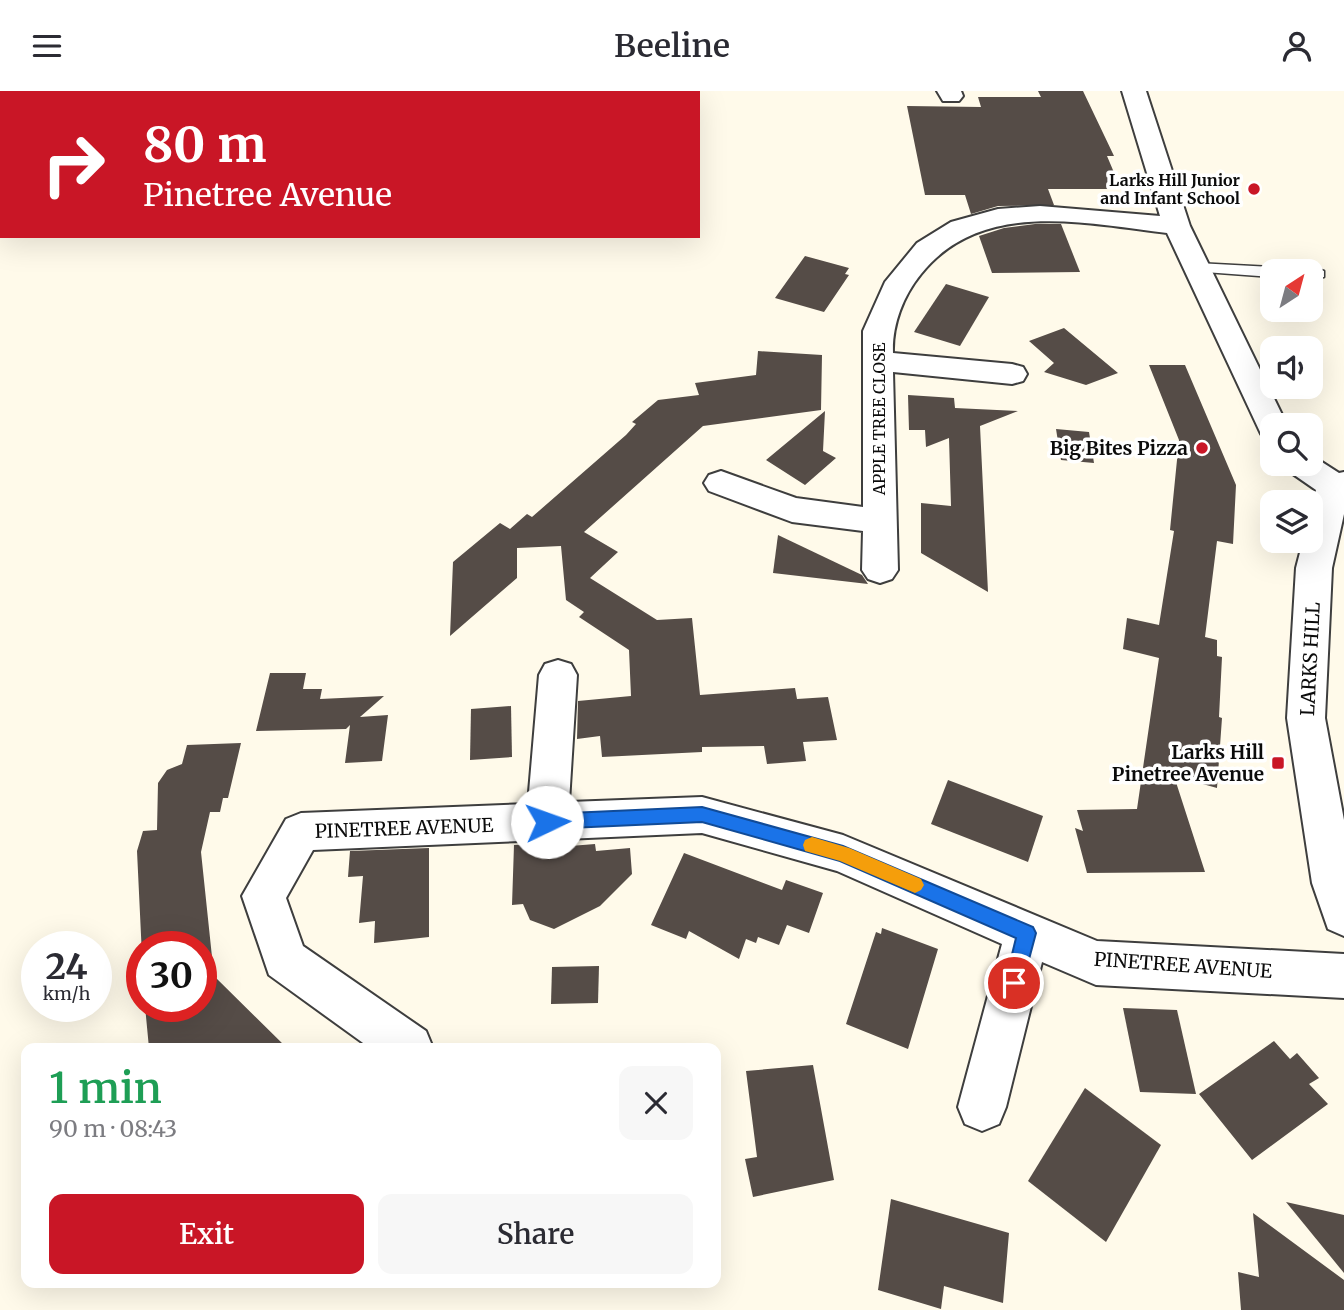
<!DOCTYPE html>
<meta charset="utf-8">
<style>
body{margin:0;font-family:Merriweather,serif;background:#f7f7f7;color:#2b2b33;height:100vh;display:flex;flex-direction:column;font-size:26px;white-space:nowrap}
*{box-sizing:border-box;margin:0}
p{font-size:23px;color:#7c7c81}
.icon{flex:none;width:38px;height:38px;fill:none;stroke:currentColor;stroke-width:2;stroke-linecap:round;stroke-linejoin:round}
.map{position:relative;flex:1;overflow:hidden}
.panel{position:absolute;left:21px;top:952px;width:700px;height:245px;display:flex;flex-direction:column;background:#fff;border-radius:14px;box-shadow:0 7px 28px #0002}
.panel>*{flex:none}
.banner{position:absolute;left:0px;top:0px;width:700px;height:147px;box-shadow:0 7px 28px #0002;background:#c91626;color:#fff;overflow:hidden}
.needle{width:46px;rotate:36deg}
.buttons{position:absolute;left:1260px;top:168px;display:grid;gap:14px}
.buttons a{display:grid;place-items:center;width:63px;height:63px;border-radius:14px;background:#fff;box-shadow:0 7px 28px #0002;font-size:35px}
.speed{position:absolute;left:21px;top:840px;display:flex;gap:14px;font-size:35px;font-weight:700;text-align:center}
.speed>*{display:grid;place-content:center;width:91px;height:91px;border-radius:50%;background:#fff;box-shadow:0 7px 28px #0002;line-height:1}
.speed small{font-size:18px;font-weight:400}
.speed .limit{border:10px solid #d22;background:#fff;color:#111}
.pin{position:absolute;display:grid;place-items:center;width:60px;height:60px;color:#fff;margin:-30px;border:4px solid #fff;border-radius:50%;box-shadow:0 2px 7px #0007}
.me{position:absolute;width:77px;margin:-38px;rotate:87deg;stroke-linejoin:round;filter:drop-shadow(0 0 5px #0008)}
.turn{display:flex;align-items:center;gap:24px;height:147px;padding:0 28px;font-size:32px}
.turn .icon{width:91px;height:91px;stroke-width:2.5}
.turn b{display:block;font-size:49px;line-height:60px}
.round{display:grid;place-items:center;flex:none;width:74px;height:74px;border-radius:14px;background:#f7f7f7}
.summary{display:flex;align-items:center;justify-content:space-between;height:119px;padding:0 28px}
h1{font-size:42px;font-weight:600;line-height:52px;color:#1e9e55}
.button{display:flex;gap:14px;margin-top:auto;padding:14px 28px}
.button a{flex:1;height:80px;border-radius:14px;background:#c91626;color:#fff;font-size:28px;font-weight:600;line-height:80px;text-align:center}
.button a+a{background:#f7f7f7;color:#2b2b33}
header{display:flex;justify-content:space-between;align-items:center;height:91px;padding:0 28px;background:#fff;font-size:32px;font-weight:600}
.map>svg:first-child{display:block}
.building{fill:#554c47}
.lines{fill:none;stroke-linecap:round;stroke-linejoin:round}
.service-casing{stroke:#3e3e3e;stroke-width:3}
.minor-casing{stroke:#3e3e3e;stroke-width:4}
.service{fill:#fff;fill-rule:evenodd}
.minor{fill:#fff;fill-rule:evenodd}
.route{fill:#1a73e8;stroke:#114b97;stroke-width:2}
.slow{fill:#f59e0b}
.poi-dot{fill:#c91626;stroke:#fff;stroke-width:2.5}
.labels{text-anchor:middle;stroke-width:7;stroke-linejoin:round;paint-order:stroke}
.far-poi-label{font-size:16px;font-weight:bold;fill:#0b0b0b;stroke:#fff;text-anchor:end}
.far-street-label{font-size:16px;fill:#0b0b0b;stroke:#fff}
.poi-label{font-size:19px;font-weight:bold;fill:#0b0b0b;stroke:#fff;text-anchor:end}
.street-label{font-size:19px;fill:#0b0b0b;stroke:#fff}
</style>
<header><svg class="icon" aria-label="menu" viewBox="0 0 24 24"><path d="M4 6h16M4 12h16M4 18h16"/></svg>Beeline<svg class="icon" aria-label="person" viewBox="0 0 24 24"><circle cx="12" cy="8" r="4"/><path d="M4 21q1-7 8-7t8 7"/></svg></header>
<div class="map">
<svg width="1344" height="1219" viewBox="0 0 1344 1219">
<rect width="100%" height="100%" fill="#fffaea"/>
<g class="building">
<path d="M1038 0H1083L1114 65H1107L1121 98H1048L1054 114 998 115 971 123 965 104H925L907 15 981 16 978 6H1041Z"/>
<path d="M1035 133H1061L1080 181 992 182 979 145 1004 137Z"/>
<path d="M805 165 849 177 845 183 849 184 824 221 775 207Z"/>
<path d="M946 193 989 206 960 255 914 241Z"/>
<path d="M1064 237 1118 282 1086 294 1044 281 1054 272 1029 250Z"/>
<path d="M758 260 822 264 821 319 703 335 584 441 618 461 590 487 657 529 692 527 700 604 795 597 797 608 828 606 837 649 803 651 806 670 767 673 764 655 702 656V661L602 666 600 645 577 648 578 610 631 605 629 559 579 526 584 521 566 509 561 455 517 457V487L450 545 453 471 500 432 510 438 527 423 532 426 626 344 636 333 632 331 658 309 699 304 695 292 756 284Z"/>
<path d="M1149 274H1185L1236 394 1233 453 1217 450 1205 546 1217 549V565L1222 566 1219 626 1222 627 1217 697 1174 685 1205 781 1087 782 1075 737 1083 740 1077 719 1137 718 1159 567 1123 558 1127 527 1159 534 1174 440 1170 439 1179 349Z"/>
<path d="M908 304 954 307 955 317 1018 320 980 335 988 501 921 462V412L951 415 949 347 926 356 925 339H909Z"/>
<path d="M825 320 823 360 836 367 805 394 766 369Z"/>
<path d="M1056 338 1089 341 1094 372 1061 369Z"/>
<path d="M778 444 862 484 868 493 773 482Z"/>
<path d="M270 582H306L303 598H322L320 608 384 605 360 626 388 624 382 670 345 672 350 634 346 638 256 640Z"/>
<path d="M511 615 512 666 470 669 471 618Z"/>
<path d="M241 652 228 707H223L220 721H210L201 761 214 885 287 957H149L145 915H201V856H142V865L137 760 143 740 157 739 158 692 167 679 182 673 187 654Z"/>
<path d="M948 689 1043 725 1028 771 931 733Z"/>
<path d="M558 753V756L595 753 596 760 630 757 632 783 600 815 554 838 530 829 523 813 512 814 514 754Z"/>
<path d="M429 757V846L374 852 375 830 359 832 363 785 348 786 350 760Z"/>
<path d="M684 762 782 799 786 789 823 802 809 842 787 834 779 854 758 846 756 852 746 848 739 868 689 840 686 848 651 834Z"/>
<path d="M882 837 938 858 908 958 846 933 876 841 881 843Z"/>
<path d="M599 875 598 912 551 913 552 876Z"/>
<path d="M1123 917 1177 919 1196 1003 1140 1001Z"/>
<path d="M1274 950 1290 968 1297 962 1319 987 1309 993 1328 1013 1252 1069 1199 1003Z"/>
<path d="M813 974 834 1089 753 1106 745 1068 757 1066 746 980Z"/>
<path d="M1085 997 1161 1054 1106 1151 1028 1090Z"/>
<path d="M891 1108 1009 1142 1003 1212 944 1195 941 1218 878 1199Z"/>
<path d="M1286 1111 1344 1124V1182Z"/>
<path d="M1253 1122 1344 1189V1219H1241L1238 1181 1259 1186Z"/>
</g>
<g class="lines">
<defs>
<g id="service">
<path d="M1197 172 1272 176 1280 180H1272V186L1191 180V174Z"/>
<path d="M1318 178 1324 180V186L1311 188V180H1305Z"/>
</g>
<g id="minor">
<path d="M937 0H961L963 5 959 10H943Z"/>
<path d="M1122 0H1146L1190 135 1287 334H1272V346L1261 343 1167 142C1083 132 981 108 921 183 903 205 892 234 893 262L1012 273 1023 276 1027 283 1023 290 1012 293 893 281 898 479 892 488 880 492 868 488 862 479 863 440 792 431 709 400 704 392 709 384 721 380 796 407 863 416V240L885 191 917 152 951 131 998 118 1040 115 1160 125Z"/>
<path d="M1311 364 1339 382 1344 381V423L1332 477 1325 627 1344 729V845L1328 838 1312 792 1287 627 1296 477 1303 450H1311V421L1316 399 1290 381 1286 373H1311Z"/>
<path d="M558 569 571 573 577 584 569 711 702 706 843 744 1097 850 1344 863V907L1096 894 1042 871 1006 1016 999 1033 982 1040 965 1033 958 1016 1002 853 837 780 702 742 313 759 286 807 303 855 426 940 433 957H370L269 884 242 805 286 728 301 722 528 713 539 584 545 573Z"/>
</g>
</defs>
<use href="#service" class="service-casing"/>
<use href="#minor" class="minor-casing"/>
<use href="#service" class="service"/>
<use href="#minor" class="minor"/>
</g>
<path class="route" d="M702 716 843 755 1033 836 1036 842 1021 898 1014 901 1007 898 1005 892 1016 847 840 770 702 731 547 738 538 731 547 723Z"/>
<path class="slow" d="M812 746 849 757 921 788 924 794 921 799 915 802 840 770 805 760 803 754 805 749Z"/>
<g class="poi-dot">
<circle cx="1254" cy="98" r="7"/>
<circle cx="1202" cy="357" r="7"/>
<rect x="1271" y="665" width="14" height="14" rx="3.5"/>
</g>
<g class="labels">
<g class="far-poi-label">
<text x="1240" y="95">Larks Hill Junior<tspan x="1240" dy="18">and Infant School</tspan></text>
</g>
<g class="far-street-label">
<text transform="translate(879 328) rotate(-90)" y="6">APPLE TREE CLOSE</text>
</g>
<g class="poi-label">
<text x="1188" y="364">Big Bites Pizza</text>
<text x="1264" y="668">Larks Hill<tspan x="1264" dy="22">Pinetree Avenue</tspan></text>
</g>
<g class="street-label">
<text transform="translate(1310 568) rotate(-87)" y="7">LARKS HILL</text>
<text transform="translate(404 737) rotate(-2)" y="7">PINETREE AVENUE</text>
<text transform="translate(1183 874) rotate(4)" y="7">PINETREE AVENUE</text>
</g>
</g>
</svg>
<div class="buttons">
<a><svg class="needle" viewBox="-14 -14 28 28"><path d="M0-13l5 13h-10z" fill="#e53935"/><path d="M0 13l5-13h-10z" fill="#7c7c81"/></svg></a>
<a><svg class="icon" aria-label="sound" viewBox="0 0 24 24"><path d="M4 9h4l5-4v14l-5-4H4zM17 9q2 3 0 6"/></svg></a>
<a><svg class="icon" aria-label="search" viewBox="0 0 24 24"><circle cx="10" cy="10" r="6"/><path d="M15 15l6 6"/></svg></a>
<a><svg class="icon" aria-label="layers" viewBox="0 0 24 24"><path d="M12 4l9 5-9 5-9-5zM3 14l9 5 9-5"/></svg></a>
</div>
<div class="speed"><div>24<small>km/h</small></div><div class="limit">30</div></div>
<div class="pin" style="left:1014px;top:892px;background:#d93025"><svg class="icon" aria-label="arrive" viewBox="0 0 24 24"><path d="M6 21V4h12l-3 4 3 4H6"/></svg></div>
<svg class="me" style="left:547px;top:731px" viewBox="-20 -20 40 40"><circle r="19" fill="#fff"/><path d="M0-13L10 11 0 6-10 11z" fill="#1a73e8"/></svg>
<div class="banner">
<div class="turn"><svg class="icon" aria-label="right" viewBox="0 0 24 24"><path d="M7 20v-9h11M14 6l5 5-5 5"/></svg><div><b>80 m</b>Pinetree Avenue</div></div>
</div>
<section class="panel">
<div class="summary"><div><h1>1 min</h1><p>90 m · 08:43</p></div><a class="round"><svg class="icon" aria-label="close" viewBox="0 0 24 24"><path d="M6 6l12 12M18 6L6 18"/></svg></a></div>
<div class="button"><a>Exit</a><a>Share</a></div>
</section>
</div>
